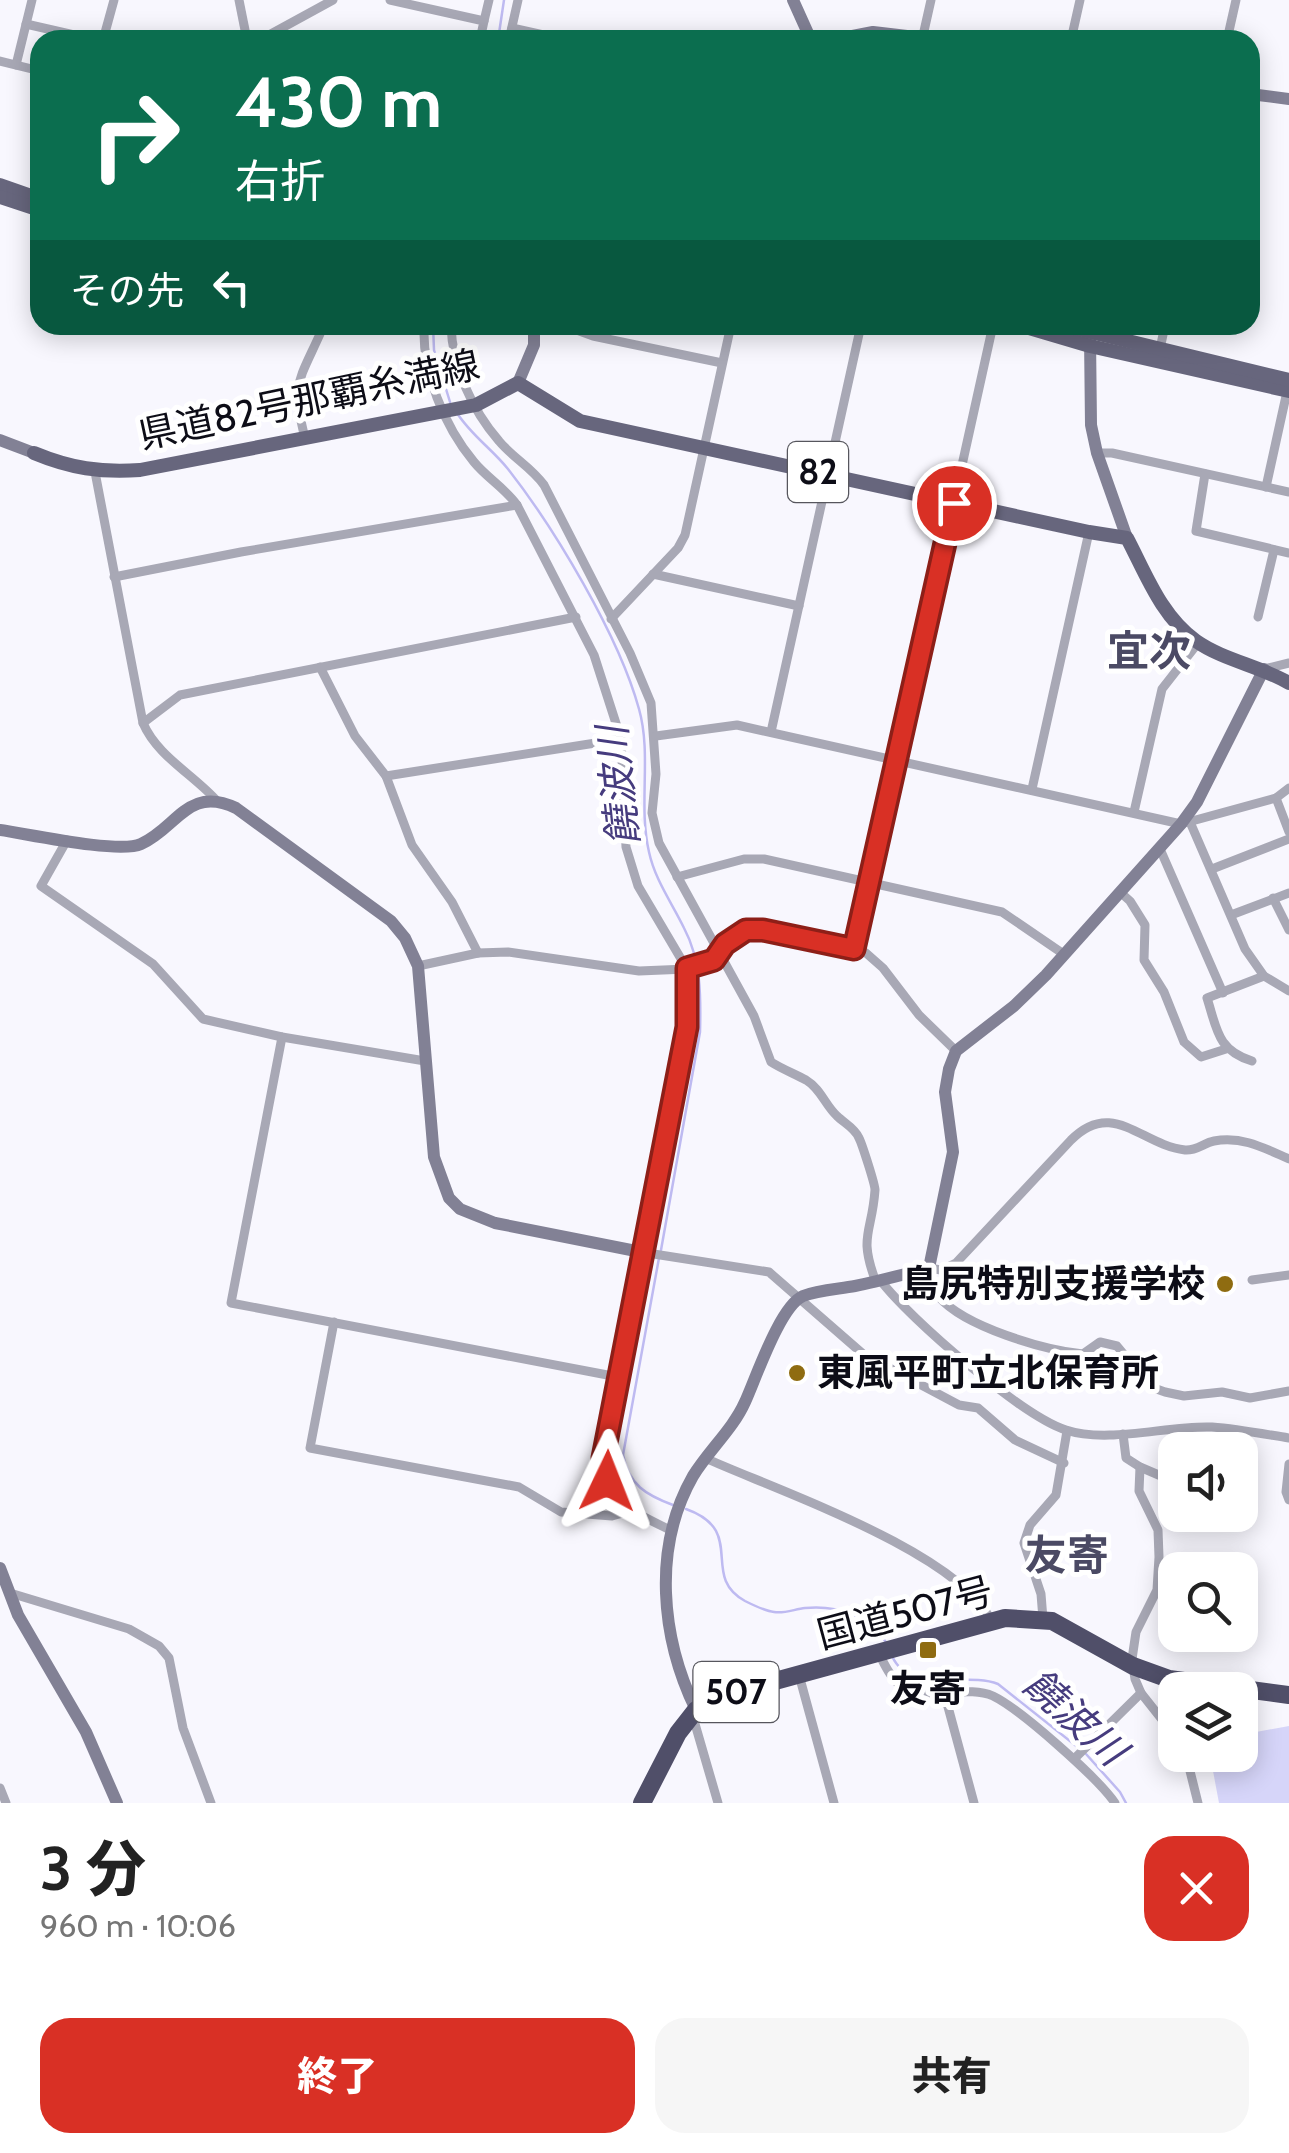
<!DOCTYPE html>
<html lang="ja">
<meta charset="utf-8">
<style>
body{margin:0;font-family:Cabin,"Noto Sans JP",sans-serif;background:#f6f6f6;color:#222;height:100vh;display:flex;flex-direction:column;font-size:38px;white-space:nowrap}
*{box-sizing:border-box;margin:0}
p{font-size:32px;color:#767676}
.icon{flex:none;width:55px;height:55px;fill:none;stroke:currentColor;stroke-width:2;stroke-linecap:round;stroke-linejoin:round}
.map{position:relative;height:1803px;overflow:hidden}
.details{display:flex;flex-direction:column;background:#fff;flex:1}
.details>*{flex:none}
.hud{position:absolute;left:30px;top:30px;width:1230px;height:305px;border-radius:30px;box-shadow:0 5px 25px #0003;background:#0b6e4f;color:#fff;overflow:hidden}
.fabs{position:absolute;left:1158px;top:1432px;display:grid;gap:20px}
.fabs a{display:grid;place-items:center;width:100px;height:100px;border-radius:20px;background:#fff;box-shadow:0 5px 25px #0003;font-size:50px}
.pin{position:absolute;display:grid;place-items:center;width:85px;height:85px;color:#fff;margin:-42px;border:5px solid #fff;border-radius:50%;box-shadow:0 2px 10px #0007}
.me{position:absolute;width:110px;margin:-55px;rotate:2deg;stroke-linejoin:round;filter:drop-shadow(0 0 8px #0008)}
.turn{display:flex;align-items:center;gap:35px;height:210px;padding:0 40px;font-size:45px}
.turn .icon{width:130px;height:130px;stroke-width:2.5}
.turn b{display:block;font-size:70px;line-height:85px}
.then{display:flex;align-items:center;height:95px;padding:0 40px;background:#0003;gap:20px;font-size:38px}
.round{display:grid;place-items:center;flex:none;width:105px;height:105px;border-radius:30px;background:#f6f6f6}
.headline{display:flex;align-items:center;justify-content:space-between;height:170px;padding:0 40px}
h1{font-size:60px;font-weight:800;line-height:75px}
.primary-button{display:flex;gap:20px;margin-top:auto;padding:20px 40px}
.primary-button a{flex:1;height:115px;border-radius:30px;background:#d93025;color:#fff;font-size:40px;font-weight:800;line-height:115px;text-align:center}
.primary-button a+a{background:#f6f6f6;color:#222}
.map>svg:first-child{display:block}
.pitch{fill:#d6d5f9}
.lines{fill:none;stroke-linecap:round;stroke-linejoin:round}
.stream{stroke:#bebaf1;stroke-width:2.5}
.street{stroke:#a8a8b5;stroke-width:9}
.secondary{stroke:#828195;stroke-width:12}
.primary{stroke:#67667d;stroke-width:14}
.highway{stroke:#504f69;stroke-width:18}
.route-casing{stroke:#8d1f18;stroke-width:25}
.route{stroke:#d93025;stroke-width:18}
.poi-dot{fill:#8f6c11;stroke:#fff;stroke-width:4}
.labels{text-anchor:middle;stroke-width:10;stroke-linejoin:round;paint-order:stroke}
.shield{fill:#fff;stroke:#56565d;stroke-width:2.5}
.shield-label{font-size:35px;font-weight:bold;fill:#0d0d17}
.street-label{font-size:38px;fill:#0d0d17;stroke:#fff}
.poi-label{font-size:38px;font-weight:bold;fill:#0d0d17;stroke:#fff;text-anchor:end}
.water-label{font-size:40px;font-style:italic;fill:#463c7e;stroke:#fff}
.quarter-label{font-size:42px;font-weight:bold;fill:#4b4a64;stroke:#fff}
</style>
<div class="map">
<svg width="1289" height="1803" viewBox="0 0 1289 1803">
<rect width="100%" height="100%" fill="#f8f7fe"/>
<path class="pitch" d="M1289 1726V1803H1219L1210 1755H1240V1735Z"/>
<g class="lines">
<g class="stream">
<path d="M498 40 504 0"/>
<path d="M433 325 434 350 450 402"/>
<path d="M457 413C471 435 492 449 508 469 555 529 619 636 639 709 652 755 638 805 649 852 655 880 672 903 684 928 701 960 701 996 700 1032L661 1250"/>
<path d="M659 1258 623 1455C629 1485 646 1495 673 1505"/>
<path d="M686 1509C748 1531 699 1576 745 1601 753 1605 765 1611 774 1612 784 1614 795 1609 805 1608 837 1605 870 1615 887 1644"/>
<path d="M892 1656C910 1696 966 1671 998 1684L1080 1749"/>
<path d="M1086 1754 1120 1792 1126 1803"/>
</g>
<g class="street">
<path d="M239 0 247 40"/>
<path d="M390 0 484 21 480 40"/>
<path d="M484 21 489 0"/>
<path d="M26 24 96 40"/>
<path d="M512 28 566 40"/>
<path d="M103 40 114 0"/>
<path d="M266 40 269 35 333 0"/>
<path d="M509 40 518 0"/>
<path d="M922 40 931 0"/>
<path d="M1071 40 1080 0"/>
<path d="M1227 40 1236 0"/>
<path d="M0 61 40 71"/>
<path d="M16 65 32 0"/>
<path d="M424 325C422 372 444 426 474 462 487 478 505 488 517 505L594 655 621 739 626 847 638 886 687 969V1027L603 1458C610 1504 632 1511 670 1530"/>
<path d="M451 325C452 366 472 410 499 441 513 458 531 467 544 485L630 653 651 703 656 774 652 813 659 843 754 1016 771 1062C782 1069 795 1074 806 1080 821 1089 825 1105 837 1116 844 1123 855 1128 859 1138 862 1144 875 1184 875 1190 872 1234 858 1235 876 1282"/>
<path d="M563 325 593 336 722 363"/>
<path d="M1160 349 1165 325"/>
<path d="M305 438C291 384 298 383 320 334L317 325"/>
<path d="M1097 453H1112L1289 492"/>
<path d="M95 472 143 723C157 756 194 775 217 801"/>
<path d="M1205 474 1196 531 1289 553"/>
<path d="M1266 487 1288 387"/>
<path d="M653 574 799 606"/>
<path d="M114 577 241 552 517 505"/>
<path d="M1258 617 1274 550"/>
<path d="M611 619 678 548 685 535 731 325"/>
<path d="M320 667 355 736 386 776 412 845 452 902 478 953"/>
<path d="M1264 669 1289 663"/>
<path d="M143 723 180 695 576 617"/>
<path d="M771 732 861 325"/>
<path d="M656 736 737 725 1181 824 1276 798 1289 788"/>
<path d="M386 776 621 739"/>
<path d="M1032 789 1089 532"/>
<path d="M1276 798 1289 832"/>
<path d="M1134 812 1162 689 1198 643"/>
<path d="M1190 822 1245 949 1264 976 1289 991"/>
<path d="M67 840 41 886 153 964 203 1019 282 1037 425 1061"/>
<path d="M1160 849 1223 993"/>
<path d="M1212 869 1289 839"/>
<path d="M677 877 744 859H764L1002 912 1065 955"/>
<path d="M1121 893 1130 901 1145 925 1144 960 1164 992 1184 1042 1201 1057 1226 1049"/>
<path d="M1273 898 1289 930"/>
<path d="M1231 915 1289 893"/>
<path d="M855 949 993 325"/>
<path d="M418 966 478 953 508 952 639 971 687 969 714 960 725 944 746 931 763 930 866 953 883 968 919 1015 956 1051"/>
<path d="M282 1037 231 1303 618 1377"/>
<path d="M1252 1061C1217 1050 1217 1029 1207 998L1264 976"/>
<path d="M1289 1159C1264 1148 1243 1136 1214 1141 1204 1143 1196 1151 1185 1150 1141 1145 1113 1098 1071 1140L956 1263 941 1270 929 1268C930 1278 931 1288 939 1297 965 1327 1044 1350 1083 1354L1100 1342 1117 1346 1151 1387 1165 1392 1184 1396 1222 1392 1250 1398 1289 1391"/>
<path d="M641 1252 769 1272 863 1354 959 1405 978 1408 1015 1440 1064 1463"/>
<path d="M1252 1280 1289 1275"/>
<path d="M881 1281C909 1318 1022 1416 1066 1430 1108 1444 1169 1425 1212 1427 1238 1429 1264 1434 1289 1438"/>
<path d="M334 1322 310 1448 519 1487 561 1512 612 1516 630 1511"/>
<path d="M1123 1434 1126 1458 1140 1467 1175 1482"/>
<path d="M1240 1450V1431"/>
<path d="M705 1458C776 1490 956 1551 991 1620"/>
<path d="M1289 1464 1286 1492 1289 1500"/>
<path d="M1140 1467 1139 1491 1158 1530 1159 1557 1157 1590 1136 1632 1132 1659 1135 1679 1141 1693 1175 1736"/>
<path d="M10 1593 129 1629 159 1646 169 1658 183 1728 211 1803"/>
<path d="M1043 1619 1041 1594 1024 1543 1030 1525 1056 1495 1067 1431"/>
<path d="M879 1654C885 1665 891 1679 901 1686 926 1703 966 1684 993 1696 1020 1709 1098 1778 1115 1803"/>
<path d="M799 1675 834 1803"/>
<path d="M944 1692 974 1803"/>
<path d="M693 1717 718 1803"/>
<path d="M1186 1755 1198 1803"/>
<path d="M1074 1759 1141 1693"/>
<path d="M0 1788 6 1803"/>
</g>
<g class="secondary">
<path d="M793 0 811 40"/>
<path d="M832 40 873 32 941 40"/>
<path d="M1250 94 1289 99"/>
<path d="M1090 337 1091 425 1097 453 1127 538"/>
<path d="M518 383 534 345V325"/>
<path d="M0 440 34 453"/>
<path d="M0 830C28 834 119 854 141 844 177 828 188 785 236 808L391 921 405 938 418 966 434 1157 449 1198 460 1209 495 1223 641 1252"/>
<path d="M0 1568 18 1615 86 1732 117 1803"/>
<path d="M696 1710C661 1638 652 1548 693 1476 709 1450 733 1429 745 1402 756 1378 780 1306 803 1296 818 1290 839 1289 855 1286 880 1281 904 1274 929 1268L953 1152 945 1092 949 1069 956 1051 1014 1006 1046 975 1181 824 1197 802 1264 669"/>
</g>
<g class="primary">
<path d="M0 185 40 199"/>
<path d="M0 197 40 210"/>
<path d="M1019 325 1090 346 1289 391"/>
<path d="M1062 325 1289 380"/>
<path d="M34 453C70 468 101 473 140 470L476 405 518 383 580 421 1089 532 1127 538C1146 574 1161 616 1196 641 1223 660 1260 666 1289 683"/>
</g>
<path class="highway" d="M642 1803 678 1733 696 1710 708 1704 764 1684 1005 1618 1052 1621 1133 1666 1169 1679 1289 1695"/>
</g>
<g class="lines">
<defs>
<path id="route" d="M607 1481 603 1458 687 1027V968L714 960 725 944 746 930H763L854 949 954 503"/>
</defs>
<use href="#route" class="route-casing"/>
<use href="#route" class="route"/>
</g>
<g class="poi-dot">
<circle cx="1225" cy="1284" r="10"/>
<circle cx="797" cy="1373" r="10"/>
<rect x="918" y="1640" width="20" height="20" rx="5"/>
</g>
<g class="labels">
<g class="shield">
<rect x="788" y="442" width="60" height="60" rx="8"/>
<rect x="693.5" y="1662" width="85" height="60" rx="8"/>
</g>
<g class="shield-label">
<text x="818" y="484">82</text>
<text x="736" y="1704">507</text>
</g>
<g class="street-label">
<text transform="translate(309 400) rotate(-12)" y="13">県道82号那覇糸満線</text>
<text transform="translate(905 1613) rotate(-15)" y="13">国道507号</text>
</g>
<g class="poi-label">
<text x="1205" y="1297">島尻特別支援学校</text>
<text x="817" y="1386" text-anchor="start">東風平町立北保育所</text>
<text x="928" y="1702" text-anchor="middle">友寄</text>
</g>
<g class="water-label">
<text transform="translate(618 786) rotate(-96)" y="14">饒波川</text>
<text transform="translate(1075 1717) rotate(42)" y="14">饒波川</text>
</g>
<g class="quarter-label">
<text x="1149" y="666">宜次</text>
<text x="1067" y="1570">友寄</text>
</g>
</g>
</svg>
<div class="fabs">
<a><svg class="icon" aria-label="sound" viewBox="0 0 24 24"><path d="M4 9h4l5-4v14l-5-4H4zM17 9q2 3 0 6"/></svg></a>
<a><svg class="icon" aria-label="search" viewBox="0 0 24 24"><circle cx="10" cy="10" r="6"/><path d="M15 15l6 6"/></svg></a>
<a><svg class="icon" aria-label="layers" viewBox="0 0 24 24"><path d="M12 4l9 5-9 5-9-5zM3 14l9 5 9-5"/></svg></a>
</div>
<div class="pin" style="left:954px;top:503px;background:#d93025"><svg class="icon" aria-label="arrive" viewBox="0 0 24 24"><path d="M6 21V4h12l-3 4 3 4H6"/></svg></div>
<svg class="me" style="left:607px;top:1481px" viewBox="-20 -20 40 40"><path d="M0-17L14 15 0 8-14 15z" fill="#d93025" stroke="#fff" stroke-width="4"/></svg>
<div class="hud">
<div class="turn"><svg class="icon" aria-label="right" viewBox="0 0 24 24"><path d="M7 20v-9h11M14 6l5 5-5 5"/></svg><div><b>430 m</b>右折</div></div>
<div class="then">その先<svg class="icon" aria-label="left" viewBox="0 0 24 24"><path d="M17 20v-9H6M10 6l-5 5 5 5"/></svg></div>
</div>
</div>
<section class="details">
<div class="headline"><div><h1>3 分</h1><p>960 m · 10:06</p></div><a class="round" style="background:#d93025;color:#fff"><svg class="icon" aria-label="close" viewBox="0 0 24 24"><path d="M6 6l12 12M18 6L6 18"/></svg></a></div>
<div class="primary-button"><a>終了</a><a>共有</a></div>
</section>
